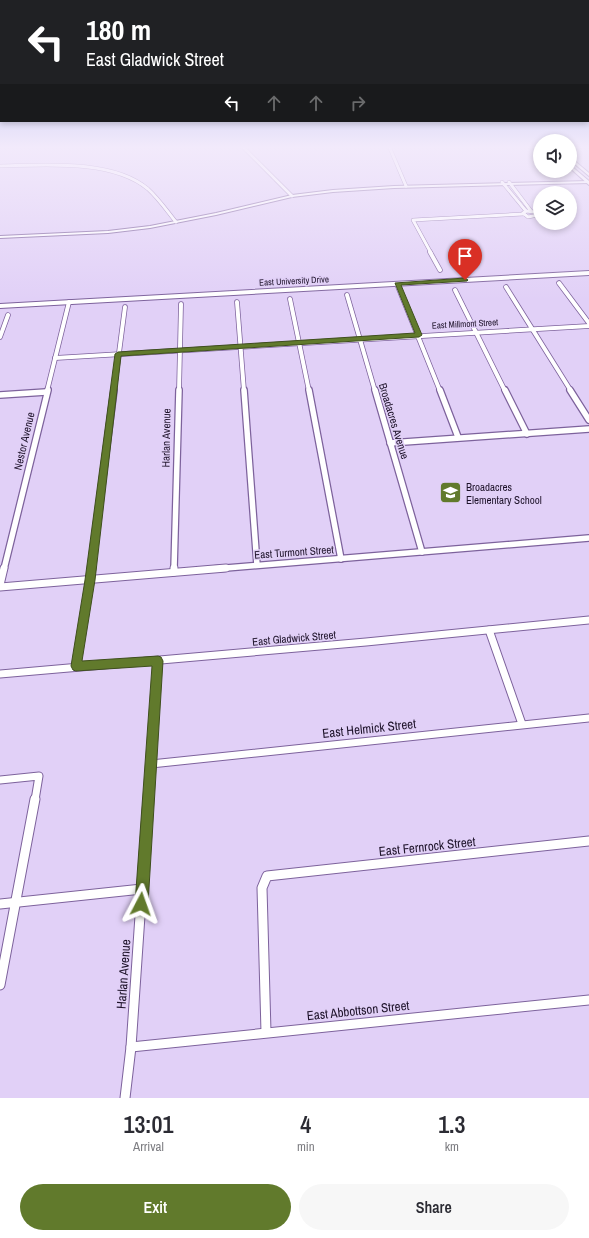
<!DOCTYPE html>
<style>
body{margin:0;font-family:"Archivo Narrow",sans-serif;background:#f7f7f7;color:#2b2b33;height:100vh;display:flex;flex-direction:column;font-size:15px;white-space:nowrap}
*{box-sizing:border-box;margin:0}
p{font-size:13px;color:#7c7c81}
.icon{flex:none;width:22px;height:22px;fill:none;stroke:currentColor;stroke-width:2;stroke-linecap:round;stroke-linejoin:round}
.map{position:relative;height:1098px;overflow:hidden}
.side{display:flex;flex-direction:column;background:#fff;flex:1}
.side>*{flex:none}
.banner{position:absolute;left:0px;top:0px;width:589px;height:122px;box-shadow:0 2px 6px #0003;background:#202124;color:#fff;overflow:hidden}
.buttons{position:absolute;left:533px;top:134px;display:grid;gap:8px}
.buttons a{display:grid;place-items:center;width:44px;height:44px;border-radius:50%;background:#fff;box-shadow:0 2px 6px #0003;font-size:20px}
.pin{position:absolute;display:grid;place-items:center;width:34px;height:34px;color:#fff;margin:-41px -17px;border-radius:50% 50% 50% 0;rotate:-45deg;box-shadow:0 0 4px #0007}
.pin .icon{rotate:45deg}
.me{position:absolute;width:44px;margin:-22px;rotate:4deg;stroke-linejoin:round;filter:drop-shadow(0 0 3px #0008)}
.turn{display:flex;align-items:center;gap:14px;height:84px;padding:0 20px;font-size:18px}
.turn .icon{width:52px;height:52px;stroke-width:2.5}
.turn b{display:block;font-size:28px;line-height:34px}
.lanes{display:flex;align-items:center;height:38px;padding:0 20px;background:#0003;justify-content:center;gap:20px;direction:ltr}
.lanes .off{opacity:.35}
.eta{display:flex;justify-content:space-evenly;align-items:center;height:68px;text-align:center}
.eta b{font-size:24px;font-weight:600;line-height:28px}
.cta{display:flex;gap:8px;margin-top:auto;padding:8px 20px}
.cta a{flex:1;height:46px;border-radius:24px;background:#617a2c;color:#fff;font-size:16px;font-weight:600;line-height:46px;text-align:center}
.cta a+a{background:#f7f7f7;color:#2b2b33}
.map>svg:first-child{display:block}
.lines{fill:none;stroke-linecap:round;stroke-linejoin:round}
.minor-far4-casing{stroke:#7d629c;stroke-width:4}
.minor-far3-casing{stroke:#7d629c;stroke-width:5.5}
.minor-far2-casing{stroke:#7d629c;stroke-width:8}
.minor-far1-casing{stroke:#7d629c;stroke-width:9}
.minor-casing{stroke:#7d629c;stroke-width:11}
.tertiary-casing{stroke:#7d629c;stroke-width:2}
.secondary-casing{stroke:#7d629c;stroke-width:2}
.minor-far4{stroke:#fff;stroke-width:3}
.minor-far3{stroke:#fff;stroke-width:4}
.minor-far2{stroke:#fff;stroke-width:5.5}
.minor-far1{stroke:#fff;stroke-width:7}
.minor{stroke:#fff;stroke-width:9}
.tertiary{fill:#fff;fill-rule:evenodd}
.secondary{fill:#fff;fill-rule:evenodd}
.route{fill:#617a2c;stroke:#3f4f1d}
.labels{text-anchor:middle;stroke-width:3;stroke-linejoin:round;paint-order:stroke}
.far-street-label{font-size:9px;fill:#1e132a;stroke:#e1d0f7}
.street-label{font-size:11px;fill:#1e132a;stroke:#e1d0f7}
.poi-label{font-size:11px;fill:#1e132a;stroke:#e1d0f7;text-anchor:start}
.near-street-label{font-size:13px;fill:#1e132a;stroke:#e1d0f7}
</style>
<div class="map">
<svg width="589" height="1098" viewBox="0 0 589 1098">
<rect width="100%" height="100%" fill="#e1d0f7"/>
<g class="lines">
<defs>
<g id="minor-far4">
<path d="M242 146 292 196"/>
<path d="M389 146 406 186"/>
<path d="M0 166C44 165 113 159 148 189 159 199 167 211 176 222"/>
<path d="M502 182 526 211"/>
<path d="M509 182 531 211"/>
<path d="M526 211 534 212 538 215 528 217 523 213Z"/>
<path d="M431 253 413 220 524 214"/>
</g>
<g id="minor-far3">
<path d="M430 252 440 270"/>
<path d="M559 283 589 323"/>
<path d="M397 284 440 391"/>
<path d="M506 287 571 391"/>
<path d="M455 290 505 391"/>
<path d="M347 295 375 391"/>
<path d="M290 299 309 391"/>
<path d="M237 302 244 391"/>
<path d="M0 337 8 315"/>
<path d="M55 358 589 326"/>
<path d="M47 391 69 302"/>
<path d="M114 391 125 307"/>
<path d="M179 391 181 304"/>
</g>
<g id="minor-far2">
<path d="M244 390 257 565"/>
<path d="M309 390 341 559"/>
<path d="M375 390 422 552"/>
<path d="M440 390 458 437"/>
<path d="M505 390 527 434"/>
<path d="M570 390 589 420"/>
<path d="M0 395 46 392"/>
<path d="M390 443 589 429"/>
<path d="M4 569 48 390"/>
<path d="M91 569 114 390"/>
<path d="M174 569 179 390"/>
<path d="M214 569 589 538"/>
</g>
<g id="minor-far1">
<path d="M174 572V568"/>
<path d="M0 585 4 568"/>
<path d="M0 587 226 568"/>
<path d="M489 630 522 724"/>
<path d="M76 666 92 568"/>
<path d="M0 674 366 642 589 620"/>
<path d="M151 764 589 718"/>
<path d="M0 780 39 776 35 800"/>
<path d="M148 800 158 661"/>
</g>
<g id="minor">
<path d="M0 904 142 889"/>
<path d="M0 985 35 799"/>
<path d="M266 1032 262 888 267 876 589 841"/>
<path d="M131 1047 589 1000"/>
<path d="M125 1098 131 1047 148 799"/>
</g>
<g id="tertiary">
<path d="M589 181V183L394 188 333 192 292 197 216 215 150 228 108 233 0 238V236L108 231 150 226 216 213 292 195 333 190 394 186Z"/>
<path d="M589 271V275L0 308V304Z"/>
</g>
<g id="secondary">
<path d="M570 157 589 173V176L570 160Z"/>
<path d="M570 165 589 181V185L570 168Z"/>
</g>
</defs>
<use href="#minor-far4" class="minor-far4-casing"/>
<use href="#minor-far3" class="minor-far3-casing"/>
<use href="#minor-far2" class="minor-far2-casing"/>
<use href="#minor-far1" class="minor-far1-casing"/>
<use href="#minor" class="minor-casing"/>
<use href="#tertiary" class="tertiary-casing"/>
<use href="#secondary" class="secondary-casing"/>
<use href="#minor-far4" class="minor-far4"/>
<use href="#minor-far3" class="minor-far3"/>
<use href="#minor-far2" class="minor-far2"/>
<use href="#minor-far1" class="minor-far1"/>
<use href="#minor" class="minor"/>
<use href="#tertiary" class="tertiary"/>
<use href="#secondary" class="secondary"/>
</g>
<linearGradient id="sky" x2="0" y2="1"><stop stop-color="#9aadeb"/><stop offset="0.49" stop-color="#f2eafb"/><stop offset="1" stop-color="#f2eafb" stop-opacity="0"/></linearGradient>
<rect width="589" height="300" fill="url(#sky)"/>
<path class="route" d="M465 278 468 280 467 281 401 285 422 335 419 337 121 356 95 580 82 661 158 656 161 657 163 661 148 904 146 909 141 911 137 909 135 904 152 666 76 671 73 670 71 666 85 580 115 354 118 352 415 333 395 283Z"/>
<defs>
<symbol id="school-square" viewBox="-11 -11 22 22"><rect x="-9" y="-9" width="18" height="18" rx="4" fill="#617a2c" stroke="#e1d0f7"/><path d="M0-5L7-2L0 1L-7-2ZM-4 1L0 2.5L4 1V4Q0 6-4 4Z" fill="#fff"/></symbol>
</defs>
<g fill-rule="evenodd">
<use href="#school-square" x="438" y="480" width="25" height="25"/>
</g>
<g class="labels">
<g class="far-street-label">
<text transform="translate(294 281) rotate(-3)" y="3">East University Drive</text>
<text transform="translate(465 324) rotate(-3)" y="3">East Millmont Street</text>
</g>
<g class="street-label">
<text transform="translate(394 421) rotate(73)" y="4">Broadacres Avenue</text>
<text transform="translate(166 438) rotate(-89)" y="4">Harlan Avenue</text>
<text transform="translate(24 441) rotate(-77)" y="4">Nestor Avenue</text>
<text transform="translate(294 552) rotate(-4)" y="4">East Turmont Street</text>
<text transform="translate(294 638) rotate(-5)" y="4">East Gladwick Street</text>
</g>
<g class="poi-label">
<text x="466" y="491">Broadacres<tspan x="466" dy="13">Elementary School</tspan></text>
</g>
<g class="near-street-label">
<text transform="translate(369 728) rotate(-6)" y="5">East Helmick Street</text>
<text transform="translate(427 846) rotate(-6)" y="5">East Fernrock Street</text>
<text transform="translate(123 974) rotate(-86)" y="5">Harlan Avenue</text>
<text transform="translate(358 1010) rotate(-6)" y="5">East Abbottson Street</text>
</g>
</g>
</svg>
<div class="buttons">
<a><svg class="icon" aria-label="sound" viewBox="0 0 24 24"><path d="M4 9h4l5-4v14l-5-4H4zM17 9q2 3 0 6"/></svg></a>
<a><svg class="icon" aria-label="layers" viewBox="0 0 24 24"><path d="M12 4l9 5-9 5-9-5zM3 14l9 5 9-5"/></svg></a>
</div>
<div class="pin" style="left:465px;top:280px;background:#d93025"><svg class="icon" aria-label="arrive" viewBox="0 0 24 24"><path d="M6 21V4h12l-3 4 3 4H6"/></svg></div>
<svg class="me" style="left:141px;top:904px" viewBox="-20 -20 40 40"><path d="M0-17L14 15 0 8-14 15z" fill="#617a2c" stroke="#fff" stroke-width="4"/></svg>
<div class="banner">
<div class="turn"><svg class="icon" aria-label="left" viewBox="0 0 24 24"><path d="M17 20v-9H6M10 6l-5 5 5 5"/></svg><div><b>180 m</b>East Gladwick Street</div></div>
<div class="lanes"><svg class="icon" aria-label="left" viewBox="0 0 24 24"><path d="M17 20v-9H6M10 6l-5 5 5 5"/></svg><svg class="icon off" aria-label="ahead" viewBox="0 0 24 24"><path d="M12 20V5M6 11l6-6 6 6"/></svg><svg class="icon off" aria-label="ahead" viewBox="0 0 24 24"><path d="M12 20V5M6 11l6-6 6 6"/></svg><svg class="icon off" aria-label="right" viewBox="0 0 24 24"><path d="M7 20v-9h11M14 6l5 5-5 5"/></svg></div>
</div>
</div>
<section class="side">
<div class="eta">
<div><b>13:01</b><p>Arrival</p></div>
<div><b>4</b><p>min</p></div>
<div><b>1.3</b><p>km</p></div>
</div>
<div class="cta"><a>Exit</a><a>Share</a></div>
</section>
